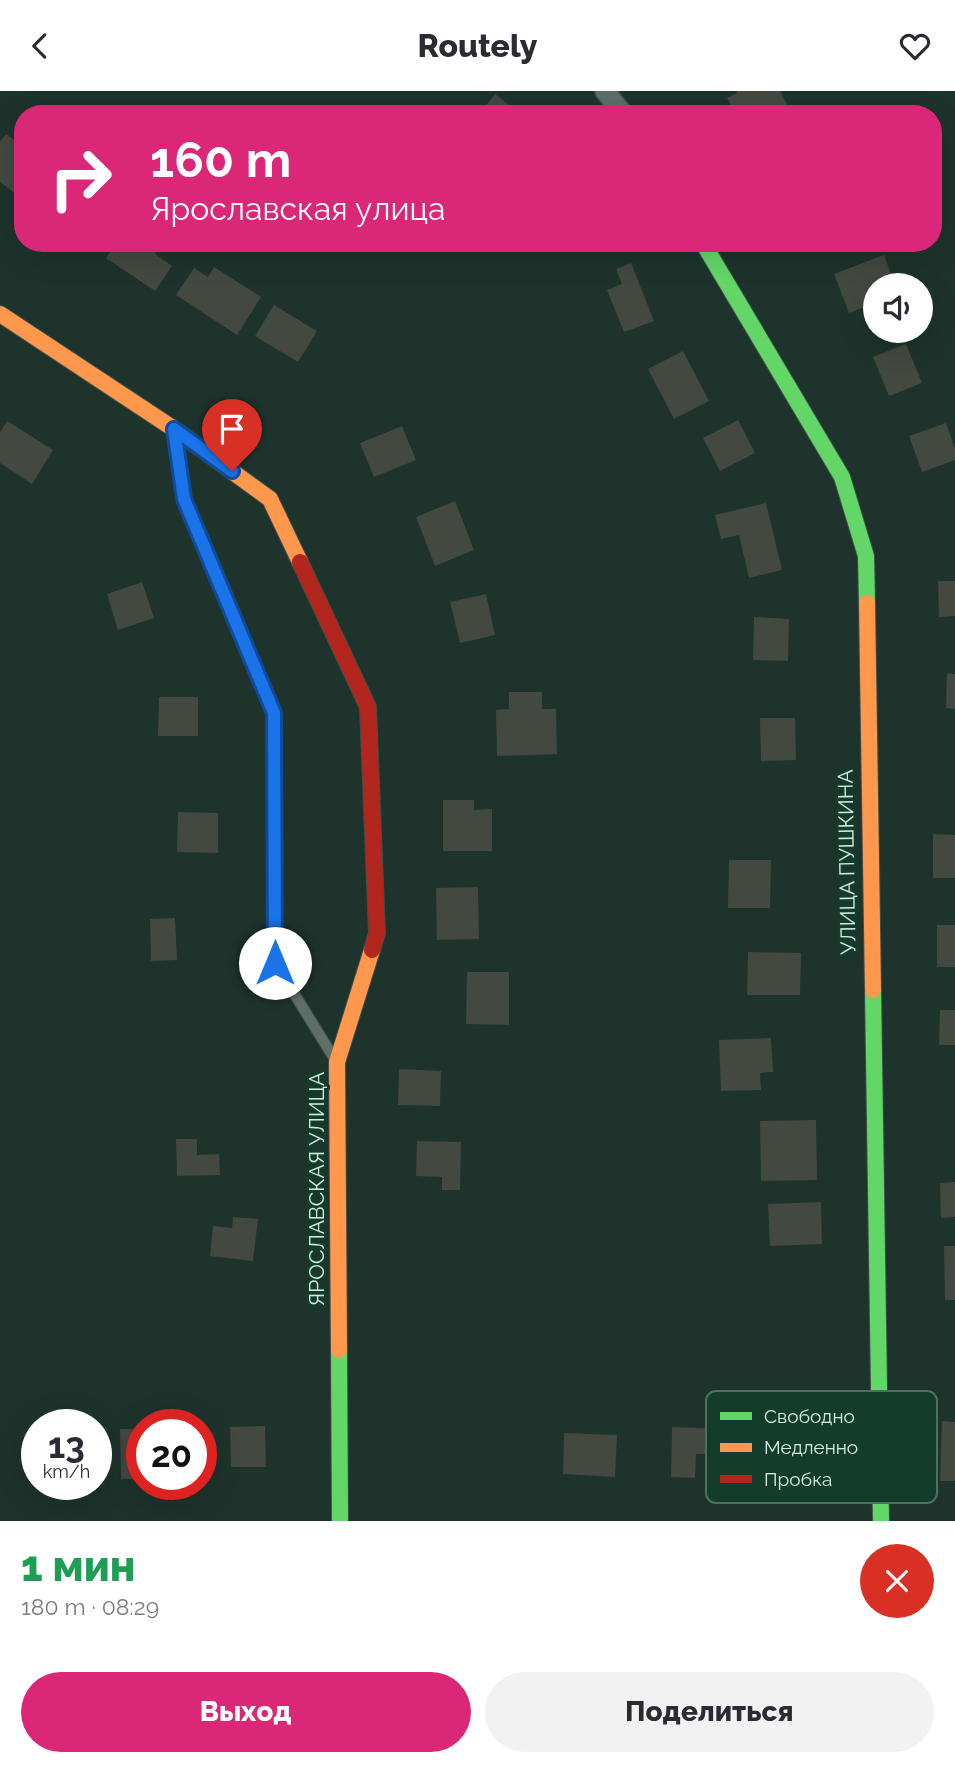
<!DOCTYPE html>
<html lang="ru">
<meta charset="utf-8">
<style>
body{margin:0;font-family:Raleway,sans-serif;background:#f2f2f3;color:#2b2b33;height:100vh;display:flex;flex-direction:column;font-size:26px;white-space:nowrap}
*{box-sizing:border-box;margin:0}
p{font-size:23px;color:#7c7c81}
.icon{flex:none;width:38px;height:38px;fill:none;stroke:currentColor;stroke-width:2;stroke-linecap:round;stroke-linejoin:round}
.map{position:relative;height:1430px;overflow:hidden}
.sheet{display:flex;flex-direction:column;background:#fff;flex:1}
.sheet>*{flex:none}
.banner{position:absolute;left:14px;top:14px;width:928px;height:147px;border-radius:28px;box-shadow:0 7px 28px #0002;background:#db2777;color:#fff;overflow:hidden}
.buttons{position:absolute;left:863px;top:182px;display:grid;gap:14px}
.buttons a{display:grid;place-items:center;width:70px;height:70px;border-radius:50%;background:#fff;box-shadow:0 7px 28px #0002;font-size:35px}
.speed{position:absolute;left:21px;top:1318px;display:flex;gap:14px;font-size:35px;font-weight:700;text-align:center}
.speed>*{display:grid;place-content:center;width:91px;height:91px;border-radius:50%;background:#fff;box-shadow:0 7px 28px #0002;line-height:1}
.speed small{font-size:18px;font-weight:400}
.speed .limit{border:10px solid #d22;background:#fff;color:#111}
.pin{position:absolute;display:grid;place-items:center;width:60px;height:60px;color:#fff;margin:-72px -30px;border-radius:50% 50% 50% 0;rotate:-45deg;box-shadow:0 0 7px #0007}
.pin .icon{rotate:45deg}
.me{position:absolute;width:77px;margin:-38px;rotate:0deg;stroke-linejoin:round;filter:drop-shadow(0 0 5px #0008)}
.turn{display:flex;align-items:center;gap:24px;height:147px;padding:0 21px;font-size:32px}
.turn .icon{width:91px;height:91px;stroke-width:2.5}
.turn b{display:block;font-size:49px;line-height:60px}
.round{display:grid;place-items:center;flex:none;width:74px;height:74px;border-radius:37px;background:#f2f2f3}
.overview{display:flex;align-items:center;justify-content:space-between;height:119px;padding:0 21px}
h1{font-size:42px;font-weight:800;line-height:52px;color:#1e9e55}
.cta{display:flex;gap:14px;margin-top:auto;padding:14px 21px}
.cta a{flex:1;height:80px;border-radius:42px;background:#db2777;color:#fff;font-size:28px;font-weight:800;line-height:80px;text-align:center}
.cta a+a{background:#f2f2f3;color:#2b2b33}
header{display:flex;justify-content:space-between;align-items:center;height:91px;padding:0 21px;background:#fff;font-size:32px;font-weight:800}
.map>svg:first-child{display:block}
.building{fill:#434840}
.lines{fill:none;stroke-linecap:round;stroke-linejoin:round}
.lane-casing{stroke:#3e5049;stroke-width:12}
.street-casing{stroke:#3e5049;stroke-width:22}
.fast-casing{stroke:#3e5049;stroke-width:18}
.slow-casing{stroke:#3e5049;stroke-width:18}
.jam-casing{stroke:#3e5049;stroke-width:18}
.lane{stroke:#5f6e68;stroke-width:10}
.street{stroke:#5f6e68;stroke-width:19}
.fast{stroke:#63d668;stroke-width:16}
.slow{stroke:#ff974d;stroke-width:16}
.jam{stroke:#b3261e;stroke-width:16}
.route-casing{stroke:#114b97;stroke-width:18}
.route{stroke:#1a73e8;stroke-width:12}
.labels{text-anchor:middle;stroke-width:6;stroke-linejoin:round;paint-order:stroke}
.street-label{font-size:21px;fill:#d5eae0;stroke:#143c2d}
.key{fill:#143c2d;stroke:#4e7063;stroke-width:2}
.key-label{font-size:19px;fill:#d5eae0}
</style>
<header><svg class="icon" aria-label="back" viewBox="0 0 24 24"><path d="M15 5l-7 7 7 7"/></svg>Routely<svg class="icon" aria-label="heart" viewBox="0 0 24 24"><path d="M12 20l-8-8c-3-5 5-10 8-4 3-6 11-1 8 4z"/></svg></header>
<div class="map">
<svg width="955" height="1430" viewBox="0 0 955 1430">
<rect width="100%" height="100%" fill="#1d332b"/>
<g class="building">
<path d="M736 0H780L789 17 779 23H728L734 19 727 7 737 2Z"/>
<path d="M495 3 521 23H480Z"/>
<path d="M6 43 23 55V94L16 103 0 91V51Z"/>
<path d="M116 152H152L159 157 155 163 172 175 155 200 106 167Z"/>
<path d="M884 164 895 194H875V212L849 222 834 183Z"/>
<path d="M631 172 654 230 624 241 607 199 622 193 616 178Z"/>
<path d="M214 176 261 206 237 244 176 204 194 177 208 186Z"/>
<path d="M274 214 317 240 298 271 255 245Z"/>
<path d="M906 253 922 292 889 305 873 266Z"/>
<path d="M683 260 709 310 674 328 648 278Z"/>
<path d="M738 329 755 362 720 380 703 347Z"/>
<path d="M7 330 53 359 32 393 0 372V341Z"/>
<path d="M946 332 955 357V369L922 381 909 345Z"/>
<path d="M402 335 416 369 374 386 360 352Z"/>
<path d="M455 410 474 459 435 475 416 426Z"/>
<path d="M766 412 782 479 749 487 739 444 721 448 715 424Z"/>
<path d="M938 490H955V525L939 526Z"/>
<path d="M142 491 154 527 118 539 107 503Z"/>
<path d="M486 503 495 544 460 552 450 511Z"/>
<path d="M754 526 789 528 788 570 753 569Z"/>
<path d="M947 582 955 583V618L946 617Z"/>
<path d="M509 601H542V618H556L557 663 497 665 496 619 509 618Z"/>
<path d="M159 606H198V645H158Z"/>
<path d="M760 627H795L796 669 761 670Z"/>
<path d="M443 709H474V719L492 718V760H443Z"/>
<path d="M178 721 218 722V762L177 761Z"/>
<path d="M933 743 955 744V787H933Z"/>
<path d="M729 769H771L770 817H728Z"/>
<path d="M478 796 479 848 437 849 436 797Z"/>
<path d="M175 827 177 869 151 870 150 828Z"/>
<rect x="937" y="834" width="18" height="42"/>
<path d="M748 861 801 862 800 904H747Z"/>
<path d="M467 881H509V934L466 933Z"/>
<path d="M940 919H955V954H939Z"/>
<path d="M771 947 773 981 760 982 761 999 721 1000 719 949Z"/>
<path d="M399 978 441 980 440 1015 398 1014Z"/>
<path d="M816 1029 817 1089 761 1090 760 1030Z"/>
<path d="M176 1048H197V1064L219 1063 220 1084 177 1085Z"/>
<path d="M417 1050 461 1051 460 1099H442V1086L416 1085Z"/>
<path d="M955 1091V1126L941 1127 940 1092Z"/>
<path d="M821 1111 822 1153 770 1155 768 1113Z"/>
<path d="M233 1126 258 1128 253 1170 210 1165 213 1135 232 1137Z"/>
<path d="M944 1155H955V1209H945Z"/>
<path d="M942 1330 955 1331V1390H940Z"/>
<path d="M265 1335 266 1376H231L230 1336Z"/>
<path d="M672 1336 723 1338 722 1364 696 1363 695 1387 671 1386Z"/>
<path d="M120 1338H142V1388H121Z"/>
<path d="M564 1342 617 1344 615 1386 563 1383Z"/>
<path d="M32 1353H37V1392H31Z"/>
</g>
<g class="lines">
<defs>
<path id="lane" d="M175 345 184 408 274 622 275 872 334 967"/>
<path id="street" d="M605 0 623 23"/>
<g id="fast">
<path d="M703 152 842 386 866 465 867 512"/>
<path d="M873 899 881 1430"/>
<path d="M339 1259 340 1430"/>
</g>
<g id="slow">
<path d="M0 223 174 338 270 408 300 471"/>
<path d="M867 512 873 899"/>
<path d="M339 1259 337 971 372 859"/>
</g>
<path id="jam" d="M300 471 368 616 377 842 372 859"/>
</defs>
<use href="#lane" class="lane-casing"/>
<use href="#street" class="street-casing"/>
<use href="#fast" class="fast-casing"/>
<use href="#slow" class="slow-casing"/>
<use href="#jam" class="jam-casing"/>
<use href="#lane" class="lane"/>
<use href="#street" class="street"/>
<use href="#fast" class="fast"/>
<use href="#slow" class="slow"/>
<use href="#jam" class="jam"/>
</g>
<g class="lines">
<defs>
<path id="route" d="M232 380 174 338 184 408 274 622 275 872"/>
</defs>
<use href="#route" class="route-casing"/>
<use href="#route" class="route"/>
</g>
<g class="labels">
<g class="street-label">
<text transform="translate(847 771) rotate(-91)" y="7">УЛИЦА ПУШКИНА</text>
<text transform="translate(317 1098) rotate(-90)" y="7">ЯРОСЛАВСКАЯ УЛИЦА</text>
</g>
</g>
<rect x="706" y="1300" width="231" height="112" rx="10" class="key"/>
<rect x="720" y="1321" width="32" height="8" fill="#63d668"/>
<rect x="720" y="1352" width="32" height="9" fill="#ff974d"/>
<rect x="720" y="1384" width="32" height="8" fill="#b3261e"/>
<g class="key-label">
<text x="764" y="1332">Свободно</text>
<text x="764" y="1363">Медленно</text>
<text x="764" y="1395">Пробка</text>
</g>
</svg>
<div class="buttons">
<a><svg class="icon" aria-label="sound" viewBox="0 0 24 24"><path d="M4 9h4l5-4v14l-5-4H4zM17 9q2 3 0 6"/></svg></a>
</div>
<div class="speed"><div>13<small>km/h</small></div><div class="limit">20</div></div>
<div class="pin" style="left:232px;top:380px;background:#d93025"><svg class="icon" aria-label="arrive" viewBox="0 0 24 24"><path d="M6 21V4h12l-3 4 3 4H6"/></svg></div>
<svg class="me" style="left:275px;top:872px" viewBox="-20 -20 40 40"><circle r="19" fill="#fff"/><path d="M0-13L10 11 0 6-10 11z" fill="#1a73e8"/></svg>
<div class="banner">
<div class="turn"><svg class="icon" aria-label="right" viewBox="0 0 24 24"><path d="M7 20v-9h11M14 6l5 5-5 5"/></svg><div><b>160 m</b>Ярославская улица</div></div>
</div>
</div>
<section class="sheet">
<div class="overview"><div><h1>1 мин</h1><p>180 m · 08:29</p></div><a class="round" style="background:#d93025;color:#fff"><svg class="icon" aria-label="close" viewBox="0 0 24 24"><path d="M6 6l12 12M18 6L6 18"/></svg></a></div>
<div class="cta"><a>Выход</a><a>Поделиться</a></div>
</section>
